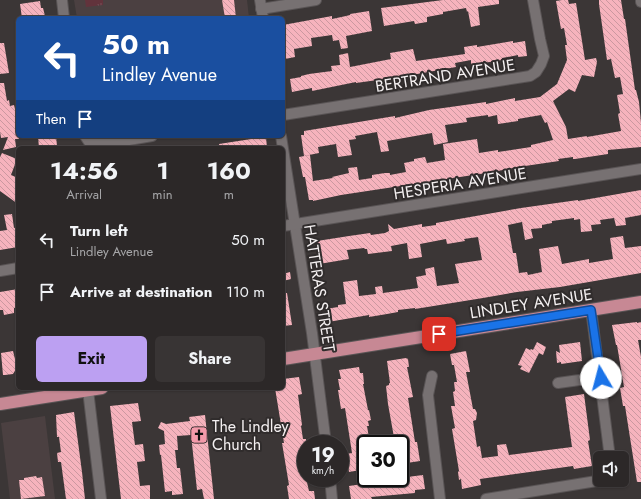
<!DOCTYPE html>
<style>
body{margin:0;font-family:Jost,sans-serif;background:#383434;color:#f1f3f6;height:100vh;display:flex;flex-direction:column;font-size:15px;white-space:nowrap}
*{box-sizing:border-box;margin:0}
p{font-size:13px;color:#a6a6a8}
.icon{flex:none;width:22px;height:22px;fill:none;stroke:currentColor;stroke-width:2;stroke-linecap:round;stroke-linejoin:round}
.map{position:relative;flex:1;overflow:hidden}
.sheet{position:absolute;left:16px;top:146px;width:269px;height:244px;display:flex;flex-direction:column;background:#2c2828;border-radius:6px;box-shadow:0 1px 3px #0004,0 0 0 1px #484445}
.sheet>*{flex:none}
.guide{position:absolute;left:16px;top:16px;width:269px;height:122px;border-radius:6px;box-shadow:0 1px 3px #0004,0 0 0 1px #484445;background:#1a4fa0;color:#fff;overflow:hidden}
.fabs{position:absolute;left:593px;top:451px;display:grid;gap:8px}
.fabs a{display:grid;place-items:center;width:36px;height:36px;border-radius:6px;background:#2c2828;box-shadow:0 1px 3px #0004,0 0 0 1px #484445;font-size:20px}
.speed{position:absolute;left:297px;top:435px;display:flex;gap:8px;font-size:20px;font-weight:700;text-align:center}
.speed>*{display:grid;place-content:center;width:52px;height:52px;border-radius:50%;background:#2c2828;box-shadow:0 1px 3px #0004,0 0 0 1px #484445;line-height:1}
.speed small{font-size:10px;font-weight:400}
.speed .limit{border:2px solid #111;border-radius:6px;background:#fff;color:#111}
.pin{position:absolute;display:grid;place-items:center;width:34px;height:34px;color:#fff;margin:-17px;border-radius:8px;box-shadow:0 2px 6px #0006}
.me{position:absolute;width:44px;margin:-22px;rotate:352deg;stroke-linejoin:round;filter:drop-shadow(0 0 3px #0008)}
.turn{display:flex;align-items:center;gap:14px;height:84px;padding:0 20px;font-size:18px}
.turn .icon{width:52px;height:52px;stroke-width:2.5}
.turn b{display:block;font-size:28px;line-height:34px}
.then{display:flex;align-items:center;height:38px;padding:0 20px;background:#0003;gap:8px;font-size:15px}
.eta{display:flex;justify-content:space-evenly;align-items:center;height:68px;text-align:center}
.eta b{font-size:24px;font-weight:700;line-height:28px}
.cta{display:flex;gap:8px;margin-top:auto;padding:8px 20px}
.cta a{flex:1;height:46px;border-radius:6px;background:#bca0f2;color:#111;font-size:16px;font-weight:700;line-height:46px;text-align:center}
.cta a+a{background:#383434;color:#f1f3f6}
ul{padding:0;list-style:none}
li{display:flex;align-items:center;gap:12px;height:52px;padding:0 20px}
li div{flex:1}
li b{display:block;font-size:15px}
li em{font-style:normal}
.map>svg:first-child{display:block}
.built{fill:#4b4041}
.park{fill:url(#park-tufts)}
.building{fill:url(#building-back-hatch)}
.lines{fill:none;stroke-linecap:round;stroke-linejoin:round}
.minor-casing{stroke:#595455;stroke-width:12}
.major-casing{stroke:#595455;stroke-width:14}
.minor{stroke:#777172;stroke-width:10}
.major{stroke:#c78894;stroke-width:12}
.route-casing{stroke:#114b97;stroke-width:10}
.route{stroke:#1a73e8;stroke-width:7}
.labels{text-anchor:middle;stroke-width:4;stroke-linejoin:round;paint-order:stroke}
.street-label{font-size:16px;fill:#f4f0f1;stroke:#302c2c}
.poi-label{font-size:16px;fill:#f4f0f1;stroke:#302c2c;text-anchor:start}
</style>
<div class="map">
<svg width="641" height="499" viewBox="0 0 641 499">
<defs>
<pattern id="park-tufts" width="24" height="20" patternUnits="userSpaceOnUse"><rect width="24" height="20" fill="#62333c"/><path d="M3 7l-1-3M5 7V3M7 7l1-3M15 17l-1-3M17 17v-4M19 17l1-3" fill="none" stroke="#795159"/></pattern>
<pattern id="building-back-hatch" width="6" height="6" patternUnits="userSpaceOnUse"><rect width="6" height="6" fill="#f6b3bd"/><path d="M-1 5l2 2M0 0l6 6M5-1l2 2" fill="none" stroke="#cb98a0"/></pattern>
</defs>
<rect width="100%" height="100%" fill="#3b3636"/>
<g class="built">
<path d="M74 0H247L249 18H77Z"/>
<path d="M45 416 55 499H10L1 423Z"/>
</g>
<path class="park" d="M85 0H103V5L86 7Z"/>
<g class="building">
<path d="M222 0H234L236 18H225Z"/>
<path d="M443 0H499V4L478 7 480 25 471 27 468 11 467 12 466 8 443 12V14L427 17V22L415 24 414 21 384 26 381 8Z"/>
<path d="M562 0H568L569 4 576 3 585 60 596 58 597 62 594 77 582 75 575 92 569 89 553 101 566 127 568 139 587 136V137L621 131 618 114 620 113 617 95 623 94 620 77 615 78 611 59 607 60 599 4V0H621L624 19H625L635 90H636L639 102 641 123V147L608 150V154L575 159H573V157L558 159 559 161 518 167 493 172 341 195 313 201V200H309L305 177H303L299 157 310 155 313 181 333 178 332 177 349 173 348 168 357 167 359 180 372 178V175L385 173H390V175L406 172 404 163 414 161V159L425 157 427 163 445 160 443 144 477 139 479 153 498 150V152L531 147V145L553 140 547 122 545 123 541 115 518 119V121L498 124 497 115 488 117V115L466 118 467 122 445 125 448 142 434 145 432 133 387 141 389 151 381 152 377 132 355 136 356 139 349 140 352 155 338 157 336 144 318 147 319 153 304 156 301 135H304V131L395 116V118L429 110 486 102V104L515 98V101L540 97 557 84 567 60 565 45H567L564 28 561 29 556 1Z"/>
<path d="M40 1 41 8H43L45 16H42L43 18H22L20 4Z"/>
<path d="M369 11 372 31 346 36 348 48 341 49 339 40 333 41 332 35 311 38 312 46 294 49 295 57 285 59 284 50H285L283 36V25L332 16V19L346 16 350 15V14Z"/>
<path d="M513 41V43L525 41 527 56 518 57V55L502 58V60L471 65V60L455 63 456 67 406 76 356 83V82L312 91V88L292 92 290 79 301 77V76L309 74 332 71 331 66 340 65 339 55 348 53 350 67 391 59 390 53 413 49 416 61 465 54 464 47 477 45V47Z"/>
<path d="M0 43H4L9 73 0 74Z"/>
<path d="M0 83H4L7 101 9 100 10 106 14 105 15 109 17 108 18 115 19 139H15L16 147 3 150 8 137 1 138 0 132Z"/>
<path d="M38 136H56L57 146 39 148Z"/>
<path d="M264 137H266L267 148H220L219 144Z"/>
<path d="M2 153 17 159 11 175 18 178V204L0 191V157Z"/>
<path d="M641 190V215L625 218 626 225 616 226 614 218 600 220 601 224 591 225 592 231 581 232 580 219 574 220V218L552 221V223L542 225V228L531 229 533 238 525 240 522 222 508 225 513 253H516L519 273 527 272 528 275 542 272 539 249 558 246 562 264 589 259V263L613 259 610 238 623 236 625 248 641 246V273L560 287 517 292 483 298 415 309V308L398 310V312L387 314 369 317V315L328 322 326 309 338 307V305L346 304 343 282 357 280 359 296 376 294 375 287 382 286 383 293 418 288 416 277 426 275 425 269 434 267 437 286 459 283 455 264 482 260 478 237 464 239 465 241 447 244 446 239 420 244 422 257 409 259 407 243 391 246 392 251 368 254 367 249H365L364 248 347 250 349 259 319 264 317 241 349 236 370 233 371 235 385 233 389 231 388 224 394 229 422 224V227L436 225V223L521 208 578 200V201Z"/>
<path d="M12 214 14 228 18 227V247L0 250V231L7 230 4 215Z"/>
<path d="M290 272 291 279 283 281V274Z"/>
<path d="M18 289V307L14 308V313L4 315 3 310H0V292Z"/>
<path d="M283 293H287L292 325 283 326Z"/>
<path d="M637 322V323L641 322V340H638L641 357V482H637L625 406H623L620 388 624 387 617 345H616L612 325Z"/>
<path d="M537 342 546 347 543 355 539 353 529 373 520 369 522 366 518 365 526 348 530 350 531 349 533 350Z"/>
<path d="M580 342 582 361 561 364V362L557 363 556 351 560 353 559 345Z"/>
<path d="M13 351 15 359H18V368L16 369 13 374 5 375H3L1 353Z"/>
<path d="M466 351 470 372H466L473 409H475L477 413 476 420 473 421 477 447 480 446 482 458 498 456 497 445 506 444 509 455 572 447 565 397 584 394 590 440 588 441 592 466 574 469 573 466 480 479 481 485 462 489 461 479 459 480 458 472 459 471 452 429 455 428 451 406H455L453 392 455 391 454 382H457L454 365H452L450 354Z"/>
<path d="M406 358 408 359 409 367H407L413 397 408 398 415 442H417L420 461 400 464V442L395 443 388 404 386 386 389 385V383H390L387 361Z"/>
<path d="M359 367 360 373H363L364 384H363L368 410H369L371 420 368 421 369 426H367L370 444H366V469L349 472 346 454 352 453 345 408 341 409 338 390H340L338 379H341L339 370Z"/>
<path d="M299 377 302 394 298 395 302 425 301 426 303 439H306V478L309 491H314L315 499H289L287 486 289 485 282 443H284L275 388H283V379Z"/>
<path d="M138 403 141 421 132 422 135 445 143 444 145 461 137 462 140 486 150 485V499H121L110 406Z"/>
<path d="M74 412 82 472 85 499H66L61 462H58L57 453 61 452 59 437H57L56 415Z"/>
<path d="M205 415 214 499H204L202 489 197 490 191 435 177 436 178 450H175L177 468H180L183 494 172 495V491L165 492 161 455H160L159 445 165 444 164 431 158 428 161 422 166 424 190 421 189 417Z"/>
<path d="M423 475 425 489 415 490V493L371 497 372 499H351L349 486 376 482V481Z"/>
<path d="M36 476 37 478 42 477 45 496 21 499 19 480H24V478Z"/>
</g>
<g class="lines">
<defs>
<g id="minor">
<path d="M62 0 64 18"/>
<path d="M260 0 263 18"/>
<path d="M641 0V2"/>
<path d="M261 9 316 0"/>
<path d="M283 115 530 76 536 72 541 64 544 56 540 39 533 0"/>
<path d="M85 136 89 142 100 144 111 143 152 136"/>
<path d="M281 136 312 333 326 444"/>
<path d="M283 226 641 169"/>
<path d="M0 271 18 268"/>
<path d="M591 309 610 458"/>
<path d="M432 376 428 395 440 499"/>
<path d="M558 383 601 377"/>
<path d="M88 390 101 499"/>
<path d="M330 478 332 499"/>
<path d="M486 499 603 480"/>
</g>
<g id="major">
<path d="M283 359 641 302"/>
<path d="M0 404 102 388"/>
</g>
</defs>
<use href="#minor" class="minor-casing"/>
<use href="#major" class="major-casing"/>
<use href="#minor" class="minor"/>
<use href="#major" class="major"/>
</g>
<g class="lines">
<defs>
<path id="route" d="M439 334 591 310 601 378"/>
</defs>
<use href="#route" class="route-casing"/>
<use href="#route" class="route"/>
</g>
<defs>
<symbol id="church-square" viewBox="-11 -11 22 22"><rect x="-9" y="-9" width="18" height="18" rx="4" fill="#f39aaa" stroke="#302c2c"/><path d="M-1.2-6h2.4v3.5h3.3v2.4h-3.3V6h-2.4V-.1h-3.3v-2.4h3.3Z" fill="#111"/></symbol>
</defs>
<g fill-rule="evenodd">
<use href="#church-square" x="189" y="425" width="20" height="20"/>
</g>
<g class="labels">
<g class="street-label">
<text transform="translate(445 75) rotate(-9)" y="6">BERTRAND AVENUE</text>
<text transform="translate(460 183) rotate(-9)" y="6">HESPERIA AVENUE</text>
<text transform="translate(320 288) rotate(81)" y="6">HATTERAS STREET</text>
<text transform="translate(531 303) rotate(-9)" y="6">LINDLEY AVENUE</text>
</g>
<g class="poi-label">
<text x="212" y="432">The Lindley<tspan x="212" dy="18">Church</tspan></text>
</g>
</g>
</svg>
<div class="fabs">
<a><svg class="icon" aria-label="sound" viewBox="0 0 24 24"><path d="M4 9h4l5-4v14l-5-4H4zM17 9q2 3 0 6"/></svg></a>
</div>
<div class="speed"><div>19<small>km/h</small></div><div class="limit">30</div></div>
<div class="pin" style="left:439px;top:334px;background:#d93025"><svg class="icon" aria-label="arrive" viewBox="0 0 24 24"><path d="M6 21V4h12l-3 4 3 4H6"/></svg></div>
<svg class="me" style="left:601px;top:378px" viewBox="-20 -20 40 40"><circle r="19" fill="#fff"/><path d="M0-13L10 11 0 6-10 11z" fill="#1a73e8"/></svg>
<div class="guide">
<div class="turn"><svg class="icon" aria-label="left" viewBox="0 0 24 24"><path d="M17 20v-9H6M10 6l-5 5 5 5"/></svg><div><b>50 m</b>Lindley Avenue</div></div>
<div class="then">Then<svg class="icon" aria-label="arrive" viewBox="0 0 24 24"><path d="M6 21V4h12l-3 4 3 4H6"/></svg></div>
</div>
<section class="sheet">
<div class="eta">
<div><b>14:56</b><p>Arrival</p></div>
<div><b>1</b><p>min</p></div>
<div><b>160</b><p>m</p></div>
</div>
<ul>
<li><svg class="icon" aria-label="left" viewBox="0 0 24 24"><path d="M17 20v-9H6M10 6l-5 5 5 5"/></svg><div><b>Turn left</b><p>Lindley Avenue</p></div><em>50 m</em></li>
<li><svg class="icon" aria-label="arrive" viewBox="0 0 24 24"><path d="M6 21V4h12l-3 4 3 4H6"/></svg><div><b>Arrive at destination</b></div><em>110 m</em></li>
</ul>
<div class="cta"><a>Exit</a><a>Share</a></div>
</section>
</div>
